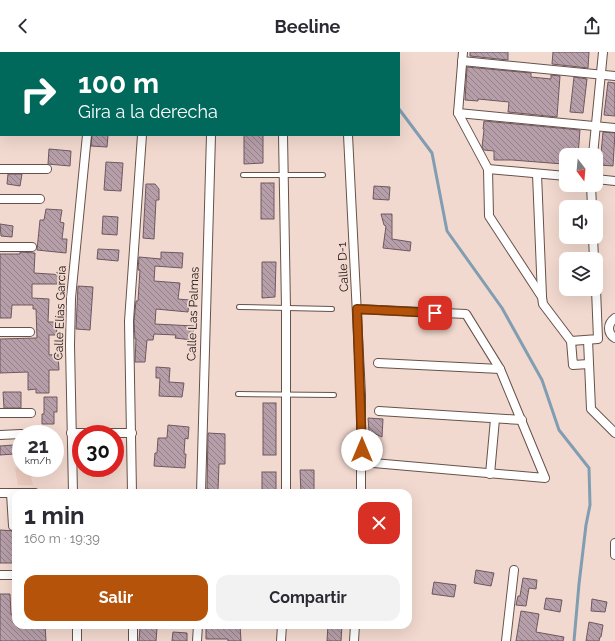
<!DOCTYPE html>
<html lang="es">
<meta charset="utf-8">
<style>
body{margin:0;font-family:Raleway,sans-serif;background:#f2f2f3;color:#2b2b33;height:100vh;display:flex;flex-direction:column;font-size:15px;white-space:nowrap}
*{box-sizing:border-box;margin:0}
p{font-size:13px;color:#7c7c81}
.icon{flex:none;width:22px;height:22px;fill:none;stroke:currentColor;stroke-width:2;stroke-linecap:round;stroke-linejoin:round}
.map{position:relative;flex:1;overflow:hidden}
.details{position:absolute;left:12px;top:437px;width:400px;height:140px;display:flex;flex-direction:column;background:#fff;border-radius:12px;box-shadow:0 4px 16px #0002}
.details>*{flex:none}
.banner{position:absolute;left:0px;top:0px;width:400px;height:84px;box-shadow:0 4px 16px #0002;background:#00695c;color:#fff;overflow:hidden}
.needle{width:26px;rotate:164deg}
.controls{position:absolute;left:559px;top:96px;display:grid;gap:8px}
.controls a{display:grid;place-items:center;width:44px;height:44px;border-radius:8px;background:#fff;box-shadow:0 4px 16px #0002;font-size:20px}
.speed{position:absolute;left:12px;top:373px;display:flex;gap:8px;font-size:20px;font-weight:700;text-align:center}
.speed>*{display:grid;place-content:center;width:52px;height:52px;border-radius:50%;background:#fff;box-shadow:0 4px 16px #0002;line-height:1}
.speed small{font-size:10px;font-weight:400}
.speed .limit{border:6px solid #d22;background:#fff;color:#111}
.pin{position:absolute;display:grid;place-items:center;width:34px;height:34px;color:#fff;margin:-17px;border-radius:8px;box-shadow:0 2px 6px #0006}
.me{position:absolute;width:44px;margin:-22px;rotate:0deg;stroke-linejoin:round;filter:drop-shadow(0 0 3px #0008)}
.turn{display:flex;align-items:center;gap:14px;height:84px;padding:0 12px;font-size:18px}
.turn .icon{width:52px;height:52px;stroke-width:2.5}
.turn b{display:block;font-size:28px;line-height:34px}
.round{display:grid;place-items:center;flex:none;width:42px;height:42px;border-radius:12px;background:#f2f2f3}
.head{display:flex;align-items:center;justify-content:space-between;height:68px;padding:0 12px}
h1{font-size:24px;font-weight:700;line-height:30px}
.primary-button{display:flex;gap:8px;margin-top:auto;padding:8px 12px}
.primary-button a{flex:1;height:46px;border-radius:12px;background:#b45309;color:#fff;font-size:16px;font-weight:700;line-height:46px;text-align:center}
.primary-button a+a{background:#f2f2f3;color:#2b2b33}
header{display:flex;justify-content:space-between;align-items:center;height:52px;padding:0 12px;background:#fff;font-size:18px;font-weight:700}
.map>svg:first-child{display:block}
.built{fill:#eccbbe}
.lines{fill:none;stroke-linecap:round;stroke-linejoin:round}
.stream{stroke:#819db1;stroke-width:3}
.building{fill:url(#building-back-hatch);stroke:#6e5861}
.lane-casing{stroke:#67524a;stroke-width:6}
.street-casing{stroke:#67524a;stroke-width:10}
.lane{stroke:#fff;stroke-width:4}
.street{stroke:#fff;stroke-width:8}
.route-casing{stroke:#753606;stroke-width:10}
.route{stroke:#b45309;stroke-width:7}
.labels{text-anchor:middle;stroke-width:3.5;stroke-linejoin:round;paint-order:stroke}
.street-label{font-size:12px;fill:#160e0b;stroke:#f2d9cf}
</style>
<header><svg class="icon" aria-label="back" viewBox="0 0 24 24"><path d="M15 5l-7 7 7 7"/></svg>Beeline<svg class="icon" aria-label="share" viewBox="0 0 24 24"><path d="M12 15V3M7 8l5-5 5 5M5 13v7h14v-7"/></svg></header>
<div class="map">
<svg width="615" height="589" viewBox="0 0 615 589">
<defs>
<pattern id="building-back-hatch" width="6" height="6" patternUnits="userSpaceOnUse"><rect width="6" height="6" fill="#b79fa9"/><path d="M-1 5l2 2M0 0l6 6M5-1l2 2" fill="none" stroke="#948088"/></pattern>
</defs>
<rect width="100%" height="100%" fill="#f2d9cf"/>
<path class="built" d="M16 382H21V416H33L35 424 31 425 33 433H18L15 416 19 415 15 399 17 398 16 391 17 390Z"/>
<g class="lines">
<g class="stream">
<path d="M341 0 342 1"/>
<path d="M399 57 432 101 447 179 502 256 542 328 559 378 589 416 590 453 586 473 579 532 574 589"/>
</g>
</g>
<g class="building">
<path d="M470 0H508V8L470 4Z"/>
<path d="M553 0H589L588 16 552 12Z"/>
<path d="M467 15 531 21V25L551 27V23L560 24 557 65 508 60 509 50 478 47V49L465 48Z"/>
<path d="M574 25 587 27 583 61 570 60Z"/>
<path d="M608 30 615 31V64L604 63Z"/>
<path d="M484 69 580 78 578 103H566V109L563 108V112L512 108H494V99L484 98 482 95 484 78 483 77Z"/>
<path d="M603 80 615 81 613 114 600 113Z"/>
<path d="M92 83H108L107 95 91 94Z"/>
<path d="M244 83H263V111L244 112Z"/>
<path d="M49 97 71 99 70 114 48 112Z"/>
<path d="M106 110 123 111 121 139 104 138Z"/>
<path d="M8 122H22L20 134 7 132Z"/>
<rect x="261" y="131" width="13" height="36"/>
<path d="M146 132H155L159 137V148H156L154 187 143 186Z"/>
<path d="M374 134 390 135 389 148 373 147Z"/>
<path d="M46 157 62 158 60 170 64 171 62 187H67L66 201 37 198 40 168H44Z"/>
<path d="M381 162H392V187L411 190 410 199 383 196 386 174 384 173Z"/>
<path d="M103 164 118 165 117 183 102 182Z"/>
<path d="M0 172 13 174 12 185 1 184Z"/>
<path d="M98 197 119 198 118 209 97 207Z"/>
<path d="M20 200 35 201 34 221 65 223 64 232H32V246L49 247 48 270H56L57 283H49V303L58 302 59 318H49V341H36V337L28 338V320L0 321V287L37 286 36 257H33V253H12L11 266H0V202H20Z"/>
<path d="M161 200 183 201 182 216 155 214 154 229 180 231 178 247 189 248 188 260 156 257 155 272 194 274 192 288 175 286 176 283 154 282 153 288H147L145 310H135L136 287H135L134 269 136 249H138L140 218H138L139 205 161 207Z"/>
<path d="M262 210H276L275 245 262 246Z"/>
<path d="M78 234 93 235 90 278 76 277Z"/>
<path d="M156 315 170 316 169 330 184 331 182 345 159 344 160 326H156Z"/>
<path d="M3 340H21V356H4Z"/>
<path d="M44 345H57V360H54V372H42V362H44Z"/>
<rect x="263" y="351" width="13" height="52"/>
<path d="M368 366 383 367 382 385 369 379Z"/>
<path d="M168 373 189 375 188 387 185 386 184 402H186L185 416 154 414 155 401H157L158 386H167Z"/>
<path d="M208 381 225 382V412H219L218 438 207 437Z"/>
<path d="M14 393V402L0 403V394Z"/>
<path d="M300 418H314V441H301Z"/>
<rect x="262" y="420" width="14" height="21"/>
<path d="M0 478 16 479V511H0Z"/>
<path d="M476 518 494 521 491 534 474 531Z"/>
<path d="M523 526 537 528 536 537 529 536 526 554 516 553 518 544H520Z"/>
<path d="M434 530 456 533 454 545 432 542Z"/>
<path d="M0 542H10L11 562H16V573H45L46 589H0Z"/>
<path d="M546 546 562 548 560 560 544 557Z"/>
<path d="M592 547 607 550 605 560 591 559Z"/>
<path d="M521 559 539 562 536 580 564 585 563 589H516Z"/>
<path d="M589 570 603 573 601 585H600L599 589H586Z"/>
<path d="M240 573 241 589H228V587H206V576H228V574Z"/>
<path d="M328 573H342L341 589H327Z"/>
<path d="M140 575 157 576 156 589H139Z"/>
<path d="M173 580 187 581V589H172Z"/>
</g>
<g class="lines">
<defs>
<g id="lane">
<path d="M243 123H323"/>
<path d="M239 255 332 257"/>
<path d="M238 342 334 343"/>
</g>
<g id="street">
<path d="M282 0V1"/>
<path d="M307 0 309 1"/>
<path d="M346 0V1"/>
<path d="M463 0 458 61 488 117 489 164 542 245 543 252 571 289 573 313 589 312"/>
<path d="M94 1V0"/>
<path d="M213 1V0"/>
<path d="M462 9 615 24"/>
<path d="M0 39H1"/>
<path d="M458 61 615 76"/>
<path d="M283 83 286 256V441"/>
<path d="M348 83 361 343V441"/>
<path d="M593 103 603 0"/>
<path d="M0 117H47"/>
<path d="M488 117 566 124"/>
<path d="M537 122 542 244"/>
<path d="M596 127 615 129"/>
<path d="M591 133 592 155"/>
<path d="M0 147H40"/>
<path d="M593 185 594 207"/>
<path d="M0 195H32"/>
<path d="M357 257 466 262 500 317 545 426 362 410"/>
<path d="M615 266C607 272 607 281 615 286"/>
<path d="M0 280H30"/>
<path d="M588 288 591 357 615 381"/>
<path d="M571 289 598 287 596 237"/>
<path d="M378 311 500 317"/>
<path d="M379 359 522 368"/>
<path d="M0 361H31"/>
<path d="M71 381H132"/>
<path d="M0 383 21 382"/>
<path d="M490 422 495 367"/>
<path d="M0 441H11L13 474"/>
<path d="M11 441H35"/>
<path d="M73 441 70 293 71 246 87 83"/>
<path d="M132 441 129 269 142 83"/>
<path d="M201 441 211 83"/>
<path d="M615 491V503"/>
<path d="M0 523H16"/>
<path d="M133 573V589"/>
<path d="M77 589V573"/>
<path d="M197 589 198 573"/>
<path d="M281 589 282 573"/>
<path d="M354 589 355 573"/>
<path d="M506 589 514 518"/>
</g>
</defs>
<use href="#lane" class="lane-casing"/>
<use href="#street" class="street-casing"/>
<use href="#lane" class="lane"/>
<use href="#street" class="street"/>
</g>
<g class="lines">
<defs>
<path id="route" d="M362 398 357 257 435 261"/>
</defs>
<use href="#route" class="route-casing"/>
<use href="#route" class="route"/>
</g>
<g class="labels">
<g class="street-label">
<text transform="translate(343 215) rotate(-93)" y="4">Calle D-1</text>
<text transform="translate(60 261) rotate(-88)" y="4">Calle Elías García</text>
<text transform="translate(193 262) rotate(-88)" y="4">Calle Las Palmas</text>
</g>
</g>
</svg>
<div class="controls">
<a><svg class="needle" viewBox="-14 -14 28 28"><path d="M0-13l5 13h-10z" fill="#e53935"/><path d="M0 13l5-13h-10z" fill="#7c7c81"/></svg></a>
<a><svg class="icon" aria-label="sound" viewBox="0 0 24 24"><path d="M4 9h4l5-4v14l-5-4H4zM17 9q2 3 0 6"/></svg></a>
<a><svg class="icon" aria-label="layers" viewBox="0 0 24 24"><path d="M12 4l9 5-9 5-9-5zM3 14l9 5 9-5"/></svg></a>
</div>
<div class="speed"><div>21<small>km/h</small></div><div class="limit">30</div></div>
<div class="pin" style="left:435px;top:261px;background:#d93025"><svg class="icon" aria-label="arrive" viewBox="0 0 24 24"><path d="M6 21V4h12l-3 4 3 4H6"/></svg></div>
<svg class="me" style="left:362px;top:398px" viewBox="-20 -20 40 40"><circle r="19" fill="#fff"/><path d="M0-13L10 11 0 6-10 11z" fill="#b45309"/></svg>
<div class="banner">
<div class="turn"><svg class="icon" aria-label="right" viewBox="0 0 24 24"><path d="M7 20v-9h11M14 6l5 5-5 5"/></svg><div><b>100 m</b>Gira a la derecha</div></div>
</div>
<section class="details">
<div class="head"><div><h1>1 min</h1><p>160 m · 19:39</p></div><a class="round" style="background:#d93025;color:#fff"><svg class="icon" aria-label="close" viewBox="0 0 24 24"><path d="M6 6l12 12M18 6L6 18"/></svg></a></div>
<div class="primary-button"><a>Salir</a><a>Compartir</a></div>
</section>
</div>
